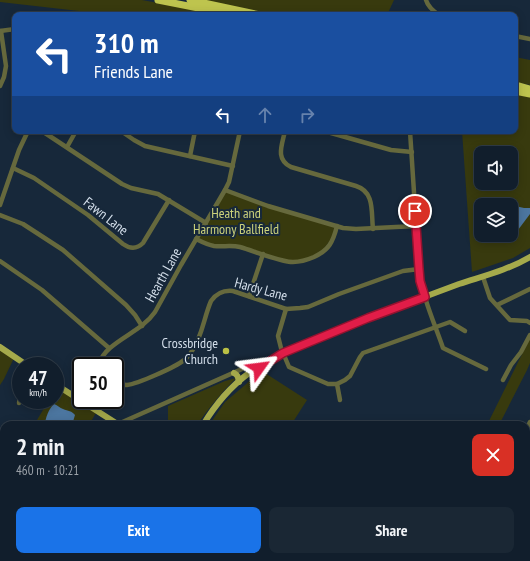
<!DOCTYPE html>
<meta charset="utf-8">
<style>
body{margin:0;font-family:"PT Sans Narrow",sans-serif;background:#1a2734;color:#f1f3f6;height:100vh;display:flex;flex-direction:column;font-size:15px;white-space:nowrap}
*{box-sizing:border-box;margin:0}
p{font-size:13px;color:#9ca2a9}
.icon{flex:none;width:22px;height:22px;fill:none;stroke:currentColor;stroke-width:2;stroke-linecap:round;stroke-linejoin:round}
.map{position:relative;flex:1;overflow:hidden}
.details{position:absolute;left:0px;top:421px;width:530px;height:140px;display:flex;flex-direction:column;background:#111e2c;border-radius:12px 12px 0 0;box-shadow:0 2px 10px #0003,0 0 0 1px #303c48}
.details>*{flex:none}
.banner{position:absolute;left:12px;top:12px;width:506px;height:122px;border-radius:8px;box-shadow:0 2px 10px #0003,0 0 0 1px #303c48;background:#1a4fa0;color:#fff;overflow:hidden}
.controls{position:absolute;left:474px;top:146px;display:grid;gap:8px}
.controls a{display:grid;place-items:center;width:44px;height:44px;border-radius:8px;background:#111e2c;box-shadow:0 2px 10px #0003,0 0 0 1px #303c48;font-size:20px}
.speed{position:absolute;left:12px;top:357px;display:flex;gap:8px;font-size:20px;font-weight:700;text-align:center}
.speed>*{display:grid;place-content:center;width:52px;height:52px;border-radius:50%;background:#111e2c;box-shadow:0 2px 10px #0003,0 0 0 1px #303c48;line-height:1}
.speed small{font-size:10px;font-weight:400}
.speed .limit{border:2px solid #111;border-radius:6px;background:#fff;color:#111}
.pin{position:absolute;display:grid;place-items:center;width:34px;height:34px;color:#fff;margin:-17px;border:2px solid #fff;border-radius:50%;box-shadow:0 1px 4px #0007}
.me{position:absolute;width:44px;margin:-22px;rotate:59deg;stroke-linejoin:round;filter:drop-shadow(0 0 3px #0008)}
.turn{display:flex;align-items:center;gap:14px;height:84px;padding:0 16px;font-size:18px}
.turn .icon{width:52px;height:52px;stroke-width:2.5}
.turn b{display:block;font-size:28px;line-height:34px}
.lanes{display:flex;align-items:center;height:38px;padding:0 16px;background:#0003;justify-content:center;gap:20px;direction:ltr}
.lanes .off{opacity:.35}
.round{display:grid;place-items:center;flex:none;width:42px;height:42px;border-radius:8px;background:#1a2734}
.headline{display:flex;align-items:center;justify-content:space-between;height:68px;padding:0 16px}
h1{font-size:24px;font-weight:700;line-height:30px}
.button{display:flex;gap:8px;margin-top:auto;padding:8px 16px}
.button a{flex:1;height:46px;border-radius:8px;background:#1a73e8;color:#fff;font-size:16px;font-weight:700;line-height:46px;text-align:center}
.button a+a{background:#1a2734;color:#f1f3f6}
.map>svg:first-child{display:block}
.green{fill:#383a0e;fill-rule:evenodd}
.water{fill:#4c76a0}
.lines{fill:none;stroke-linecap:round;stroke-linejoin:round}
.minor{stroke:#66693d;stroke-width:4.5}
.major{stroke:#a5aa4b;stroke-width:6}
.highway{stroke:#bec44e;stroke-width:7}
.route-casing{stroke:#92132f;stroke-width:10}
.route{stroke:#e11d48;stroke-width:7}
.poi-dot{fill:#bac045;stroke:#17283a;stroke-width:1.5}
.labels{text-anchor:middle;stroke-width:4;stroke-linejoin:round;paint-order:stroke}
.park-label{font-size:14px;fill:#ccd27b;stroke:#17283a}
.street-label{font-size:14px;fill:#d4dfeb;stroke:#17283a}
.poi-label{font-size:14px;fill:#d4dfeb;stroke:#17283a;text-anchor:end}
</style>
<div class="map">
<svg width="530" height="561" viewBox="0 0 530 561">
<rect width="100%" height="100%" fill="#17283a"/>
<g class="green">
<path d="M0 0H142L223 15H100L79 11 0 2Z"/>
<path d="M203 0H394L387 15H270Z"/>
<path d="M515 57 530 60V85L515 82Z"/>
<path d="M515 94 530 97V248L513 258 472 272 462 131H515ZM481 153H511V183H481ZM481 205H511V235H481Z"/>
<path d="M225 190 337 226 335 234 320 254 294 262 240 247H219L196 239Z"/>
<path d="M530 338V363L527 370 499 425H487Z"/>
<path d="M0 347 14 358 4 379 0 385Z"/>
<path d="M261 370 265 373 307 400 291 425H209L225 402 245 385Z"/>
<path d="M236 378C221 393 209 408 197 425H168V406L225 381Z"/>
<path d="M58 386 97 411 89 425H34L49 400H55V390Z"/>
<path d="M141 557H314L321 561H139Z"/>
</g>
<g class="water">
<path d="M511 205 524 208H530V214L515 234 507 240 493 243 490 240 488 235H511Z"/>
<path d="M54 404C57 405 60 408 63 409 68 411 72 411 75 415L72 425H45C45 419 49 408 54 404Z"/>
</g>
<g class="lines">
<g class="minor">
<path d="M426 0C428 7 433 11 439 15"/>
<path d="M0 31 15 29"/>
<path d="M515 36 530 39"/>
<path d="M0 86 4 77 6 66 1 31"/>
<path d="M42 131 122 184 131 188 158 194 206 223"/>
<path d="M121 131 134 140 145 146 233 166"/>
<path d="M285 131C282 145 275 159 291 167L356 186C375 192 371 212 373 229"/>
<path d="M324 131 391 150 412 152"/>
<path d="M410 131 419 269C422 296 434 322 443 348L486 369"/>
<path d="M67 147 76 131"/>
<path d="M190 156 195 131"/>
<path d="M13 168 34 178 88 215 123 244C130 249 137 249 143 243L169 200"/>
<path d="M225 190 268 206 343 228 356 229 416 226"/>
<path d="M0 205 19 150 28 131"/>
<path d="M0 215 23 224 63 250 126 305 135 315 142 326"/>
<path d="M196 239C202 242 208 245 214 246 223 247 231 245 240 247 254 251 280 262 293 262 301 262 307 260 314 257 329 250 333 242 337 226"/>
<path d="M0 261 42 290 109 348"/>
<path d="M483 277 490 298 510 320 527 321 530 323"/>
<path d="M249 296 263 254"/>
<path d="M497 305 530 289"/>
<path d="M286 309 278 336 281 348 289 367 328 384H337L345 380 350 376 360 357 363 353 450 322 465 331"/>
<path d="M97 366C100 360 104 353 110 348 125 335 144 328 155 312L181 265 225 190 229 182 240 131"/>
<path d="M503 380 511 365 521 352 530 335"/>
<path d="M115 383C119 384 123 385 127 385 137 384 176 367 184 360 187 358 190 354 192 351 202 337 204 317 211 301 216 294 224 290 233 291L286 309 300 308 308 307 339 294 403 271 419 269"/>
<path d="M337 384 340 400"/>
<path d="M76 398 81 390"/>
<path d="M19 403 21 390"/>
<path d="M118 424 262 360 269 361"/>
<path d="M526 430 530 422"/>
<path d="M0 433 4 436"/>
<path d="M526 452 530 454"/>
<path d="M0 486 4 489"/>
<path d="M526 501 530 502"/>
<path d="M0 537 4 539"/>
<path d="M33 561 35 557"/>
<path d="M82 561 84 557"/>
</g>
<g class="major">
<path d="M0 347 28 366"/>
<path d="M234 373C238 375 238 377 239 382"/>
<path d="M55 384 119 425"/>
<path d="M203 425C215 405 230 387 249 373 275 356 303 345 331 333 373 316 416 300 459 284 483 276 508 270 530 257"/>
<path d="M326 557 333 561"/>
<path d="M135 561 137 557"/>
</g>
<g class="highway">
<path d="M158 0 234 15"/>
<path d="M190 0 260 15"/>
<path d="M515 85 530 89"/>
<path d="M515 91 530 94"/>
</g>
</g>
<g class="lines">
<defs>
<path id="route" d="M259 368 283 353 368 318 425 297 420 281 419 269 415 211"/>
</defs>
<use href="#route" class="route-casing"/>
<use href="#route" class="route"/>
</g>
<circle class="poi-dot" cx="226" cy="351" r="4"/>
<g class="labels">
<g class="park-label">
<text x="236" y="218">Heath and<tspan x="236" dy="16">Harmony Ballfield</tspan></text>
</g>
<g class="street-label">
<text transform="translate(106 216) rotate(38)" y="5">Fawn Lane</text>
<text transform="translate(163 275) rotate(-61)" y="5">Hearth Lane</text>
<text transform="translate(261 289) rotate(15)" y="5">Hardy Lane</text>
</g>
<g class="poi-label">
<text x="218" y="348">Crossbridge<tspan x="218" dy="16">Church</tspan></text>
</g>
</g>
</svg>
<div class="controls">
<a><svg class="icon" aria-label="sound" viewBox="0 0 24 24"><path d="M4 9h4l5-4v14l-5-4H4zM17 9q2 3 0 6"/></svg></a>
<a><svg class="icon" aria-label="layers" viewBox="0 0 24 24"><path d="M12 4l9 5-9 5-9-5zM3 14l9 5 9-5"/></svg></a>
</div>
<div class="speed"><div>47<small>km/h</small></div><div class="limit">50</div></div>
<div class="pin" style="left:415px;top:211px;background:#d93025"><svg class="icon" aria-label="arrive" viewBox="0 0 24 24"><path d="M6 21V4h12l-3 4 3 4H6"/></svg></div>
<svg class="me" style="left:259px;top:368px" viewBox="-20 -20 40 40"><path d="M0-17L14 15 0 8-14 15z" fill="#e11d48" stroke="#fff" stroke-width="4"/></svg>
<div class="banner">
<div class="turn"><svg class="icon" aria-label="left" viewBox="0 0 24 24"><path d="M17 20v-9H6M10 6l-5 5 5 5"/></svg><div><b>310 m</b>Friends Lane</div></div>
<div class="lanes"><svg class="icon" aria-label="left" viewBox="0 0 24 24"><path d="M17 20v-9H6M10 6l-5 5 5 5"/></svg><svg class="icon off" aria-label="ahead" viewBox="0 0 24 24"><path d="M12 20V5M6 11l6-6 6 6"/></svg><svg class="icon off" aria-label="right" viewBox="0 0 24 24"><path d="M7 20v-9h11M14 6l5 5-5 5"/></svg></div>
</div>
<section class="details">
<div class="headline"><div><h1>2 min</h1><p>460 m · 10:21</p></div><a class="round" style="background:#d93025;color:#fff"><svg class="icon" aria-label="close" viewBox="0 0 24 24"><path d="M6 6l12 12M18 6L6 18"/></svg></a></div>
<div class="button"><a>Exit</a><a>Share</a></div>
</section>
</div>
